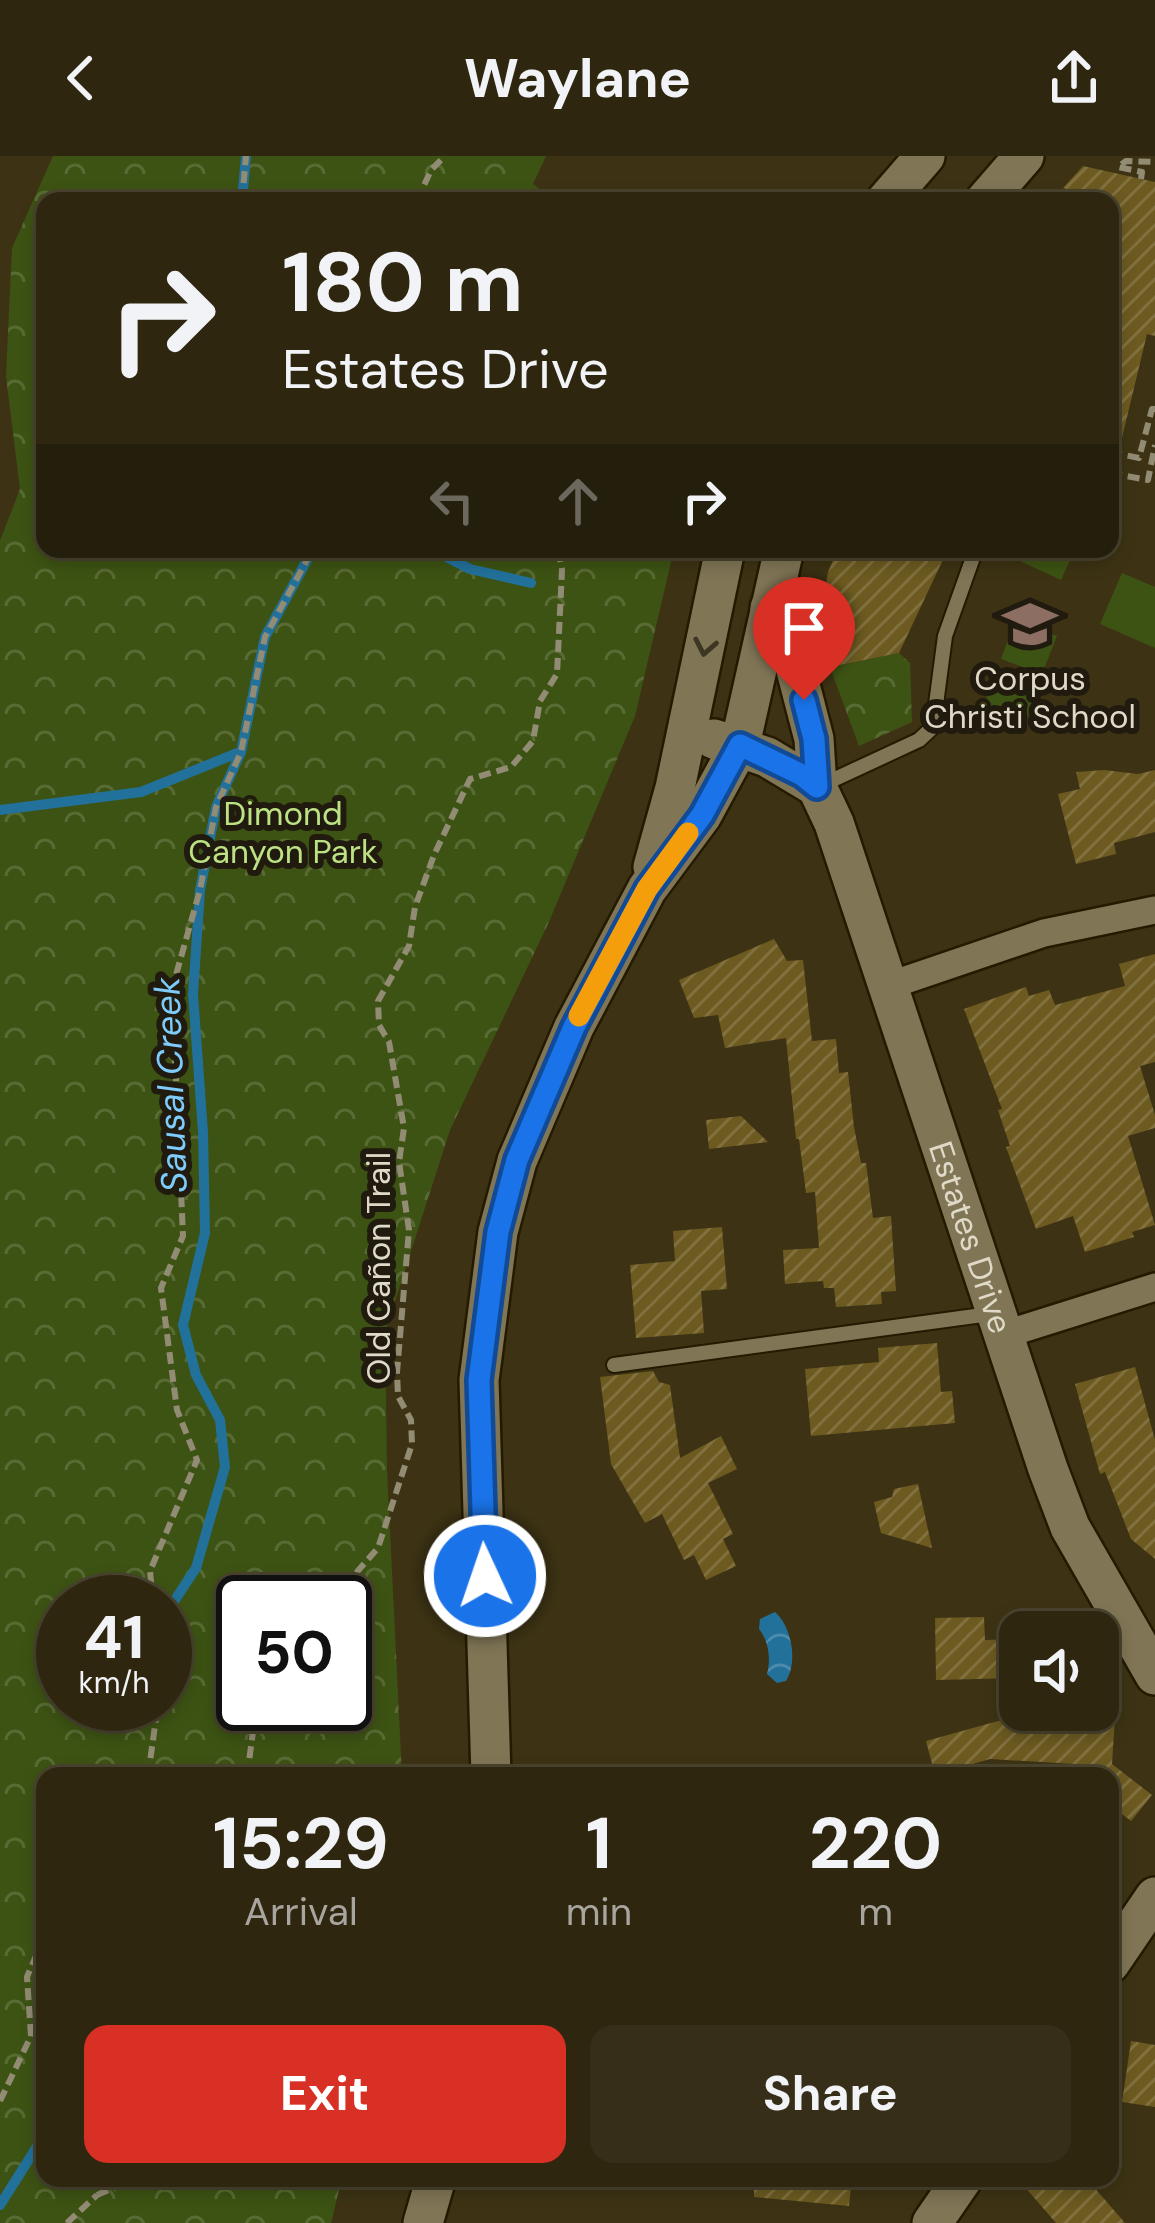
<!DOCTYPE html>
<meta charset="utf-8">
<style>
body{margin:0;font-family:"DM Sans",sans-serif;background:#362e18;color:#f1f3f6;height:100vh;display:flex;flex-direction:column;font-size:45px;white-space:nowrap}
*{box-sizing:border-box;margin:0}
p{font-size:39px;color:#a7a59e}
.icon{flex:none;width:66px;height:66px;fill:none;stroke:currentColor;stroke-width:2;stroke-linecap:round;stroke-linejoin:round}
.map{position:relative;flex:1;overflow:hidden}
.sheet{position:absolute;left:36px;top:1611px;width:1083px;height:420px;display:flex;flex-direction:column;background:#2e260f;border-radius:24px;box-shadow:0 6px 18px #0003,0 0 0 3px #49432f}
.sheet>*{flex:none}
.banner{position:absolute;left:36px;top:36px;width:1083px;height:366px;border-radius:24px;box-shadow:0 6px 18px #0003,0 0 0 3px #49432f;background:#2e260f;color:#f1f3f6;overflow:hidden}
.tools{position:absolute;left:999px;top:1455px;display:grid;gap:24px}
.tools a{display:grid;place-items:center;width:120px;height:120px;border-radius:24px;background:#2e260f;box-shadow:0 6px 18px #0003,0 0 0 3px #49432f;font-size:60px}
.speed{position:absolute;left:36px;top:1419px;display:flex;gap:24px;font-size:60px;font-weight:700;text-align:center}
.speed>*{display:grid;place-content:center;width:156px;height:156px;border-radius:50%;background:#2e260f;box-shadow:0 6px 18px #0003,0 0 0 3px #49432f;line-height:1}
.speed small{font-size:30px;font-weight:400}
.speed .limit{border:6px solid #111;border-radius:18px;background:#fff;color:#111}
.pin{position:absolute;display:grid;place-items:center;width:102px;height:102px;color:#fff;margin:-123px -51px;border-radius:50% 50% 50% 0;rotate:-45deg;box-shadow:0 0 12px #0007}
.pin .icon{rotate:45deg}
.me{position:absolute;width:132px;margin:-66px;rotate:357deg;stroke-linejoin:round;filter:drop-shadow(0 0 9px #0008)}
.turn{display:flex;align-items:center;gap:42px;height:252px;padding:0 48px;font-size:54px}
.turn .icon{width:156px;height:156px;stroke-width:2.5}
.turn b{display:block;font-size:84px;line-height:102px}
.lanes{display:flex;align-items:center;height:114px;padding:0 48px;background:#0003;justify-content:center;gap:60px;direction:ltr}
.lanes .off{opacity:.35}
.eta{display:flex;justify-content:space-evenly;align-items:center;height:204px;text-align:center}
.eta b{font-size:72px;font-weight:700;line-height:84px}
.cta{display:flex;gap:24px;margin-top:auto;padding:24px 48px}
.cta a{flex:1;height:138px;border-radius:24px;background:#d93025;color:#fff;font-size:48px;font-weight:700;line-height:138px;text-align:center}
.cta a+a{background:#362e18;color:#f1f3f6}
header{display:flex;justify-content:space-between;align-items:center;height:156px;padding:0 48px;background:#2e260f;font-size:54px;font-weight:700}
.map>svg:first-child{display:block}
.park{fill:url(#park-crowns);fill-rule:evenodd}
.pitch{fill:#3d5313}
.water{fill:url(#water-waves)}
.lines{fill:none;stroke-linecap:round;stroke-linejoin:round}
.stream{stroke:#22719b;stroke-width:10}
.building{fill:url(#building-hatch)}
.lane-casing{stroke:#241a00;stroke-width:18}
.street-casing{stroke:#241a00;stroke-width:32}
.secondary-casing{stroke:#241a00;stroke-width:44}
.path{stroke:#938c74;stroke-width:6;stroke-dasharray:12 6;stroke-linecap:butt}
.lane{stroke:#807555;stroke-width:14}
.street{stroke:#807555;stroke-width:27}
.secondary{stroke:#807555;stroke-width:39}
.oneway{stroke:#3d3623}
.route-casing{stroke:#114b97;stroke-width:30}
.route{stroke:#1a73e8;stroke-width:21}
.slow{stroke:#f59e0b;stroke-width:21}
.labels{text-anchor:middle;stroke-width:12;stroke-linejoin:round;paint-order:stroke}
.poi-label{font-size:33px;fill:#dfd9c8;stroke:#201b0e}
.park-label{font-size:33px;fill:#bce283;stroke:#201b0e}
.street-label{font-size:33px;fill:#dfd9c8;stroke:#201b0e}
.water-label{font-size:36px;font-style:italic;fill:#7dccfc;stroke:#201b0e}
</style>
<header><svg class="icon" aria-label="back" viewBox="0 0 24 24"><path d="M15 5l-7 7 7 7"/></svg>Waylane<svg class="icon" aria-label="share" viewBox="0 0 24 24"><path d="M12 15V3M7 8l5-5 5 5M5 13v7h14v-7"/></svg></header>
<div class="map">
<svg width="1155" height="2067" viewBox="0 0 1155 2067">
<defs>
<pattern id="park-crowns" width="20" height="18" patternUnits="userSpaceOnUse" patternTransform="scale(3)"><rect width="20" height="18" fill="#3d5313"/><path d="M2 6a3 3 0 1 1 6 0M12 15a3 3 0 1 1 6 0" fill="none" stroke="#596b34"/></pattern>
<pattern id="water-waves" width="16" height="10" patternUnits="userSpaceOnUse" patternTransform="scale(3)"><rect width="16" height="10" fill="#22719b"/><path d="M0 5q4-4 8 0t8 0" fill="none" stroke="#4c8bac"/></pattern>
<pattern id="building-hatch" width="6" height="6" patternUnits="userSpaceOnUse" patternTransform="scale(3)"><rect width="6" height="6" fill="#6c5a20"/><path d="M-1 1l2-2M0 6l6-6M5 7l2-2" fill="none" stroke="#81713f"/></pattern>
</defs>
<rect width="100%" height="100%" fill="#3d3314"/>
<g class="park">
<path d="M53 0H546L533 28 556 45H45V393H674L635 560 548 768 450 974 385 1176 387 1314 402 1620H45V2022H342L331 2067H0V385L20 333 6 220 12 92ZM63 1446H165V1548H63ZM243 1446H345V1548H243Z"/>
<path d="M899 497 910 507 912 566 859 590 830 511Z"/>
</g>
<g class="pitch">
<path d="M994 393H1075L1061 424Z"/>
<path d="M1122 417 1155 431V492L1100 468Z"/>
<path d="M1015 465 1057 480 1042 518 1001 503Z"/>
<path d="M998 513 1039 529 1025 567 983 552Z"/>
</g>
<path class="water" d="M775 1456C792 1471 798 1506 786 1525L777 1527 767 1518C771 1504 769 1485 759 1473L760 1463Z"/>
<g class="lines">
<g class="stream">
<path d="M242 45 246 0"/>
<path d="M431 393 470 413 531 427"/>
<path d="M0 654 141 636 240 596"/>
<path d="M165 1459 196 1412 225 1311 220 1264 196 1219 183 1169 205 1077 203 976 193 838 200 734 216 651 241 596 265 481 313 393"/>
<path d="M0 2049 45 1978"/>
</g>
</g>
<g class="building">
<path d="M1083 10 1155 26V180L1147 178 1120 290 1110 289V45H1094L1096 40 1063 32Z"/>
<path d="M838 393H948L899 497 830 511 821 459 828 416Z"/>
<path d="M1104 614 1138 618 1155 614V676L1114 687 1116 698 1076 708 1058 638 1080 633 1076 616Z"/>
<path d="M774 783 787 805 803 804 812 885 836 883 839 917 848 916 854 971 861 1007H866L873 1062 891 1060 896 1135 881 1136 882 1148 836 1151 834 1132H824L823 1125 785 1128 783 1094 819 1092 815 1036 806 1037 799 983H796L786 882 725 892 718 859 694 862 679 824Z"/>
<path d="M1155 798V906L1140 910 1155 959V972L1128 980 1155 1069 1132 1076 1134 1081 1085 1096 1073 1060 1036 1073 1006 991 1010 990 998 954 1002 953 964 853 1026 831 1029 840 1049 834 1055 849 1125 830 1119 808Z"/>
<path d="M741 960 768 986 709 993 706 964Z"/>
<path d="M722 1071 727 1133 701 1135 704 1177 636 1182 630 1109 675 1105 673 1075Z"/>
<path d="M937 1187 941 1236 952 1235 955 1267 811 1280 805 1213 879 1206 878 1192Z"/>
<path d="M1135 1211 1155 1284V1403L1131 1383 1105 1316 1100 1318 1075 1228Z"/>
<path d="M653 1215 659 1226 670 1229 680 1302 721 1280 737 1313 708 1327 733 1378 723 1383 736 1410 706 1424 694 1399 684 1404 662 1358 645 1367 611 1308 600 1221Z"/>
<path d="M918 1328 932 1392 881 1377 874 1346 892 1341 894 1333Z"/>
<path d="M984 1461 985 1484 1020 1483V1522L936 1524 935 1462Z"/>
<path d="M1038 1554H1088V1560L1115 1561 1112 1608 1152 1639 1131 1665 1110 1649V1620H1074L1075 1608 990 1603 935 1619 926 1585Z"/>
<path d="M1131 1885 1155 1889V1951L1122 1946Z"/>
<path d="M754 2022H852L849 2050 754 2041Z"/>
<path d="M1017 2022H1086L1125 2067H1056Z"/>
</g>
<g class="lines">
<defs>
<g id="lane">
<path d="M822 629 919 584 933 571 945 480 976 393"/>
<path d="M614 1209 990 1158"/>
</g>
<g id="street">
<path d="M888 830 1044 777 1155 754"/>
<path d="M1003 1179 1155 1131"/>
</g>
<g id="secondary">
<path d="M886 45 925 0"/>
<path d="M985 45 1024 0"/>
<path id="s1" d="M770 452 794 506 814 583 817 631 834 667 1048 1313 1070 1371 1155 1519"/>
<path d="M714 583 767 601 817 631"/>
<path d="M653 711 675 632 725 393"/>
<path d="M491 1620 479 1224 498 1076 517 1005 574 871 647 733 702 659 740 589 784 393"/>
<path d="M1110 1807 1155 1741"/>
<path d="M423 2067 436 2022"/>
<path d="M932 2067 963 2022"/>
</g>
</defs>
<use href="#lane" class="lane-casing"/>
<use href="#street" class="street-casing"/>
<use href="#secondary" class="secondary-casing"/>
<g class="path">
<path d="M1141 23 1142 16 1118 11 1126 5 1155 6"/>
<path d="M242 45 246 0"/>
<path d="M417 45 431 14 445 0"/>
<path d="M1110 296 1139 302 1152 253H1155"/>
<path d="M1110 317 1148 324 1155 289"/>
<path d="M153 1446 150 1415 197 1304 177 1254 161 1132 183 1080 172 833 200 734 216 651 241 596 265 481 313 393"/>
<path d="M345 1451 356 1417 378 1392 412 1288 411 1264 398 1240 397 1216 409 1074 399 1006 404 972 389 886 379 869 378 845 409 790 415 751 434 699 470 623 511 611 533 585 540 545 557 518 562 414 558 393"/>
<path d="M148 1620 158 1548"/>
<path d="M247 1620 253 1576 279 1565 299 1548"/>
<path d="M0 1945 31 1880 27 1821 41 1788 45 1787"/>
<path d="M104 2022 97 2039 137 2022"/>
<path d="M67 2067 97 2039"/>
</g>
<use href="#lane" class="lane"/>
<use href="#street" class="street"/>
<use href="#secondary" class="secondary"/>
</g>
<defs><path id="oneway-chevron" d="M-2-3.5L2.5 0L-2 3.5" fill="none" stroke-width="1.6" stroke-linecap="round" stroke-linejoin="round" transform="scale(3)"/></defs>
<use class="oneway" href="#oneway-chevron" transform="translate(705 491) rotate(101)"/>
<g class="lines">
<defs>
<path id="route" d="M485 1420 479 1224 498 1076 517 1004 574 871 647 733 702 659 740 589 802 619 817 631 814 583 804 544"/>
</defs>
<use href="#route" class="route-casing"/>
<use href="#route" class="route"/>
<path class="slow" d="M579 860 647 733 688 677"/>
</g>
<defs>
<symbol id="school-bare" viewBox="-9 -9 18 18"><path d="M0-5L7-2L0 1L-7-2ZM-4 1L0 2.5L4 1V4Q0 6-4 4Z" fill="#8d6e63" stroke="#201b0e" stroke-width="2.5" paint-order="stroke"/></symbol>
</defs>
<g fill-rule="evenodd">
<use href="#school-bare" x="992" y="430" width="76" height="76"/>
</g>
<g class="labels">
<g class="poi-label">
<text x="1030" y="534">Corpus<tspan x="1030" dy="38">Christi School</tspan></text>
</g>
<g class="park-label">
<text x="283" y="669">Dimond<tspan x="283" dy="38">Canyon Park</tspan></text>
</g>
<g class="street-label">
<text dy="12" stroke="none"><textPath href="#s1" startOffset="663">Estates Drive</textPath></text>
<text transform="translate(378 1112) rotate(-90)" y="12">Old Cañon Trail</text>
</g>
<g class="water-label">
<text transform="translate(170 929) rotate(-92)" y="13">Sausal Creek</text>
</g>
</g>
</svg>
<div class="tools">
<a><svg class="icon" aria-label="sound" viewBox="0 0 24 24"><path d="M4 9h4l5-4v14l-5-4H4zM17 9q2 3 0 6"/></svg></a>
</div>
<div class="speed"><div>41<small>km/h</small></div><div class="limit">50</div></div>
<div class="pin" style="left:804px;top:544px;background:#d93025"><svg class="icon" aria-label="arrive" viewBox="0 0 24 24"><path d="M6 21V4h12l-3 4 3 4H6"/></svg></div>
<svg class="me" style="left:485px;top:1420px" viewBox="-20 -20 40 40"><circle r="17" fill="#1a73e8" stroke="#fff" stroke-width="3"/><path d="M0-11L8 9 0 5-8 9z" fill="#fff"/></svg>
<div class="banner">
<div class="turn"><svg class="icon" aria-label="right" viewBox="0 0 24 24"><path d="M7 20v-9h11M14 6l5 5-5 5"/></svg><div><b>180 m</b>Estates Drive</div></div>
<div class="lanes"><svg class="icon off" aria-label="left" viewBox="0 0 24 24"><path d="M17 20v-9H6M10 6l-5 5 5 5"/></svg><svg class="icon off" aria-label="ahead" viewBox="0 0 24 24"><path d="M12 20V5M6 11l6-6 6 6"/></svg><svg class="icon" aria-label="right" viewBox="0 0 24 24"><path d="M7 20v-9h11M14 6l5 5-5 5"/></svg></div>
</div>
<section class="sheet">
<div class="eta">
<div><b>15:29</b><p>Arrival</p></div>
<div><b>1</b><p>min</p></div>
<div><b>220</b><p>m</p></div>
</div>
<div class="cta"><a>Exit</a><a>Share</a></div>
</section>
</div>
